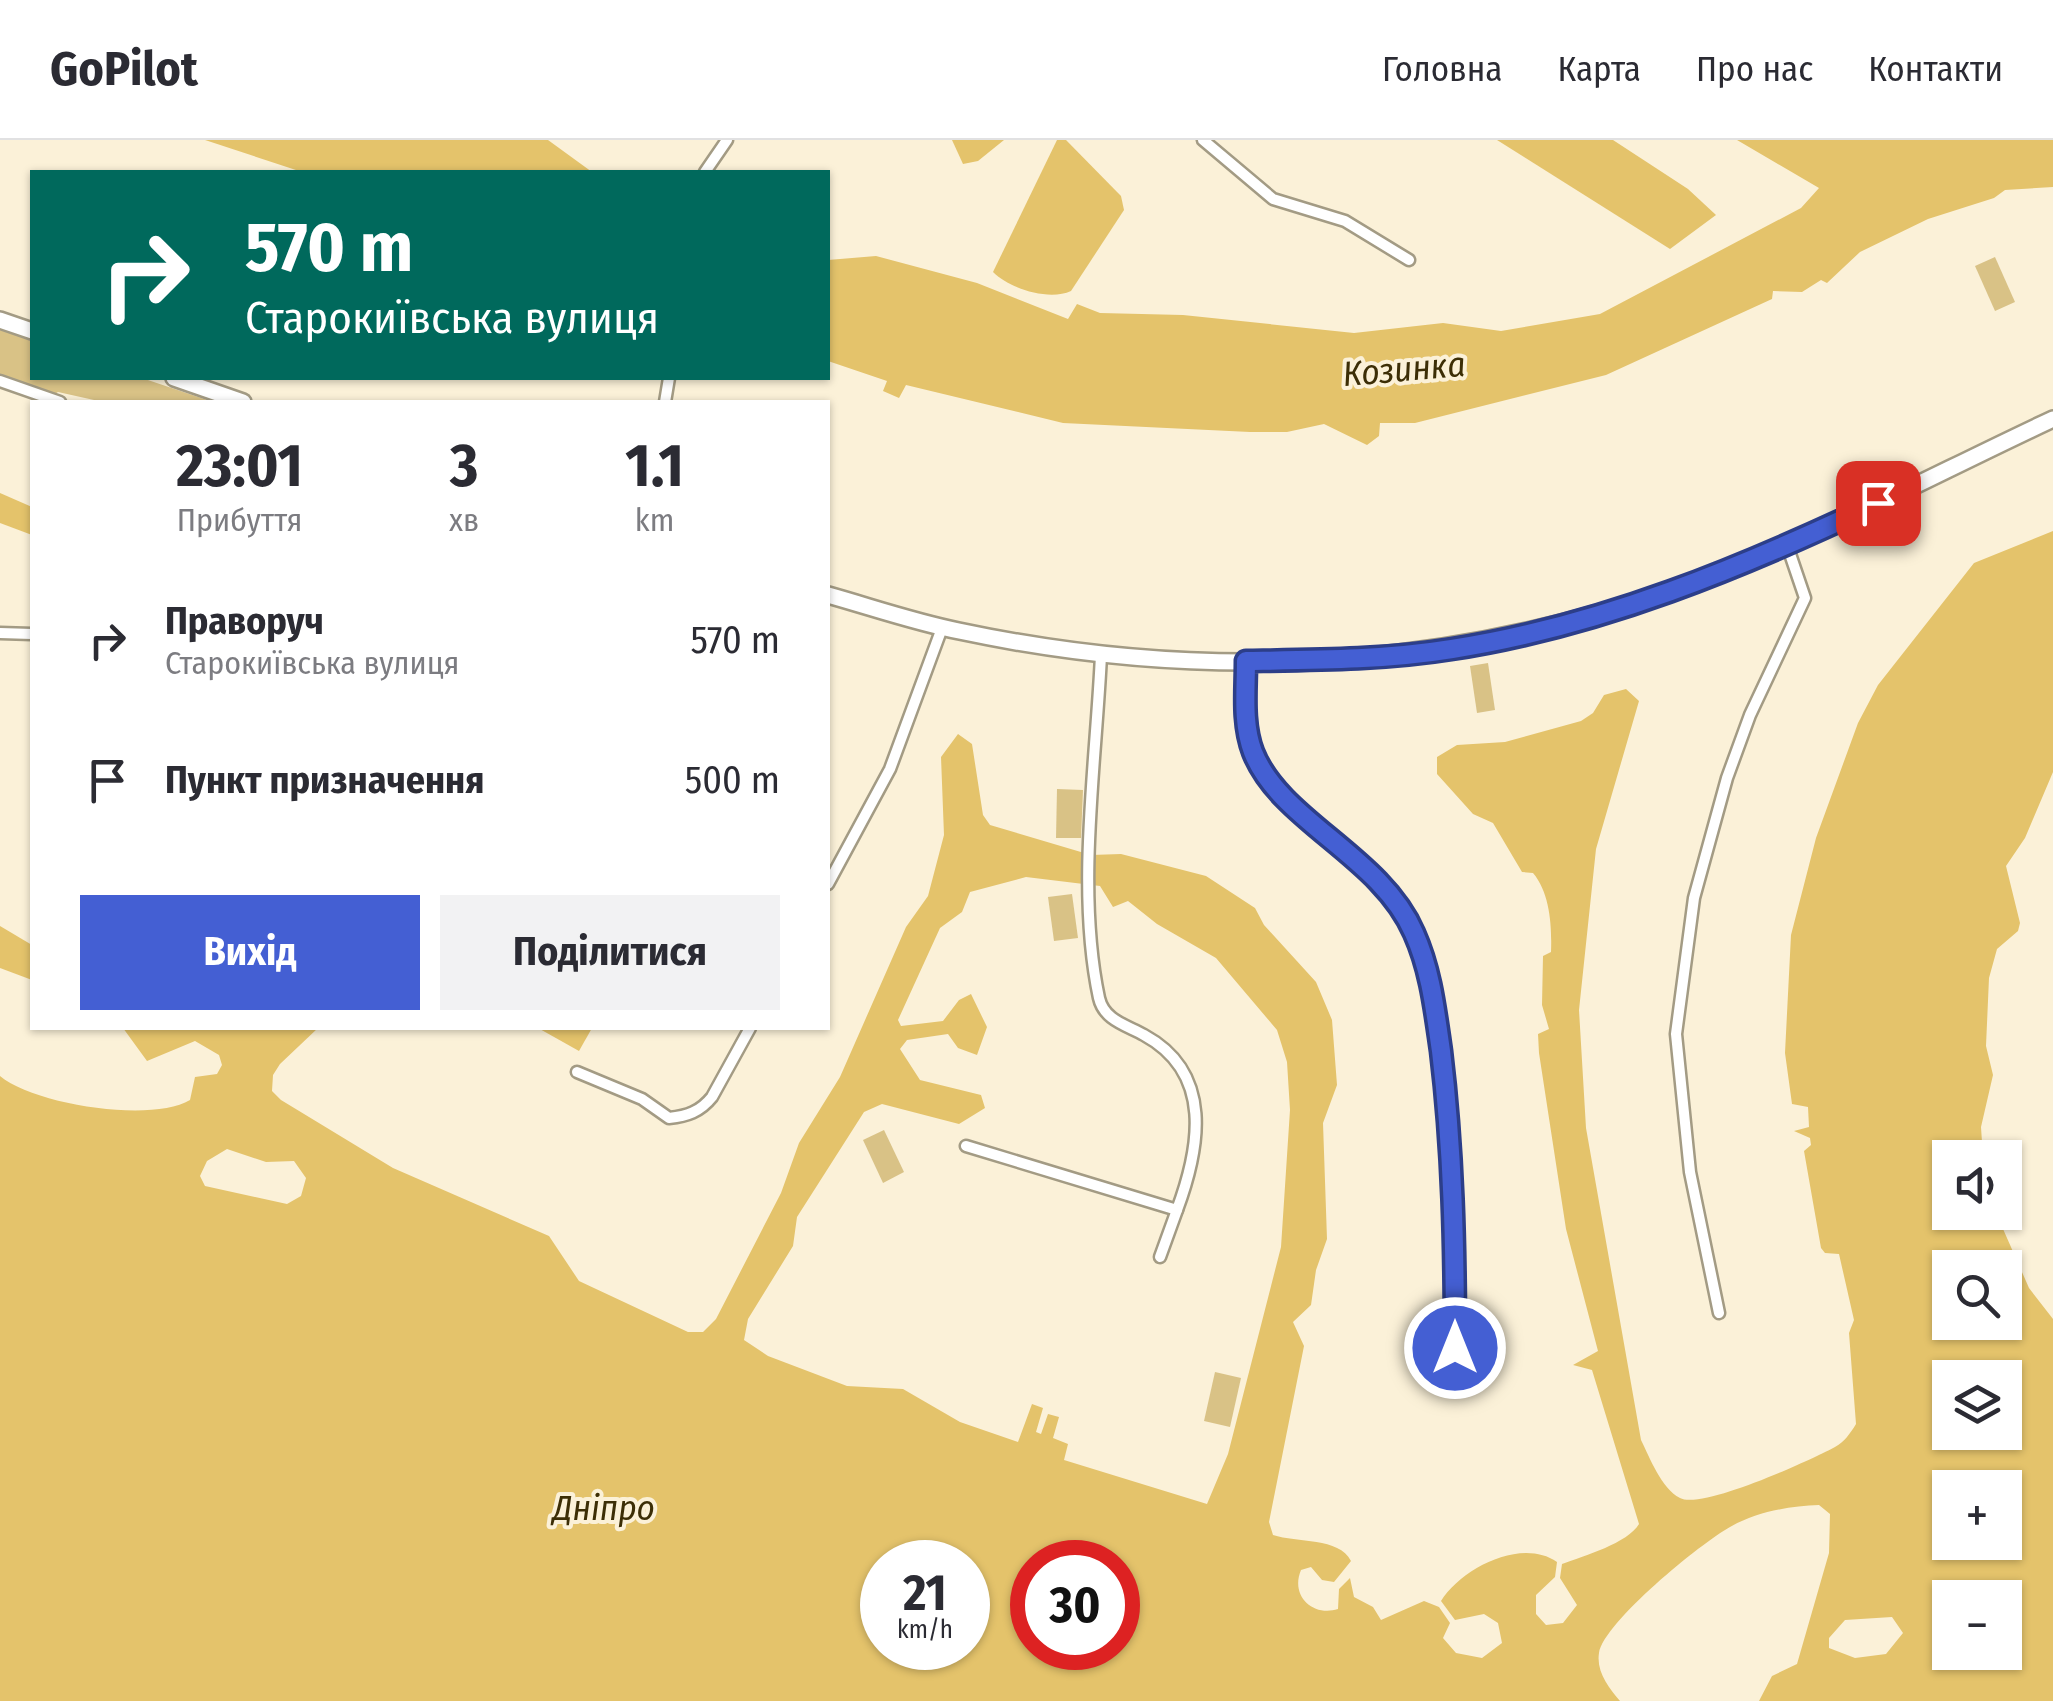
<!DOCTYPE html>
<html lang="uk">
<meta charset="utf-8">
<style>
body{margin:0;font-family:"Fira Sans Condensed",sans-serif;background:#f2f2f3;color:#2b2b33;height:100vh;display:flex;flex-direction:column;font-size:38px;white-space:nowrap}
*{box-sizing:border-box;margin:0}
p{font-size:32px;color:#7c7c81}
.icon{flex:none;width:55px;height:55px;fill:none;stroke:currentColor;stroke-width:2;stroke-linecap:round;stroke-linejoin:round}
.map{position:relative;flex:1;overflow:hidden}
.details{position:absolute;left:30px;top:260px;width:800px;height:630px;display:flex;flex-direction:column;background:#fff;border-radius:0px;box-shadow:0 2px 8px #0004}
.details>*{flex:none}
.hud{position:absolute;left:30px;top:30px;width:800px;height:210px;border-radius:0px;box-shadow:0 2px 8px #0004;background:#00695c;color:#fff;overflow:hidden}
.controls{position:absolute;left:1932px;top:1000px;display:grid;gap:20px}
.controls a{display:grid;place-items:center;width:90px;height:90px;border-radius:0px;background:#fff;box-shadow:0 2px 8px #0004;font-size:50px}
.speed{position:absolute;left:860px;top:1400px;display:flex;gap:20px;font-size:50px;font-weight:700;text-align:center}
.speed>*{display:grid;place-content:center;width:130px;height:130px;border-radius:50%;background:#fff;box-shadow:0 2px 8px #0004;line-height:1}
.speed small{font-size:25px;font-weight:400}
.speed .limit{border:15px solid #d22;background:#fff;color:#111}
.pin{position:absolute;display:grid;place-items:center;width:85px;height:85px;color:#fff;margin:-42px;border-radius:20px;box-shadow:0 5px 15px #0006}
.me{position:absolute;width:110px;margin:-55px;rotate:0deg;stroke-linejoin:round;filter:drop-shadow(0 0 8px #0008)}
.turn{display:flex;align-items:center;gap:35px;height:210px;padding:0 50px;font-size:45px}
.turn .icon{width:130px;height:130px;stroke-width:2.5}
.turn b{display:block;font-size:70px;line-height:85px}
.eta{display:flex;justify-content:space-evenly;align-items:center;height:170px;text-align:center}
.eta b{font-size:60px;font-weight:700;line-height:70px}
.cta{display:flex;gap:20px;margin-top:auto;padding:20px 50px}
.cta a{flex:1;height:115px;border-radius:0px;background:#445fd3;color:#fff;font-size:40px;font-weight:700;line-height:115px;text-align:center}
.cta a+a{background:#f2f2f3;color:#2b2b33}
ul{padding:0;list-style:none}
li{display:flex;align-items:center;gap:30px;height:140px;padding:0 50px}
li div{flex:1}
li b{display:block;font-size:38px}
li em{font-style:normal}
header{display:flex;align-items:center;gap:60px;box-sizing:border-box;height:140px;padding:0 50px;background:#fff;border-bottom:2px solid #e1e1e2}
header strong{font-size:48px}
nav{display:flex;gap:55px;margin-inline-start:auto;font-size:35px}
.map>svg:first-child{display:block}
.green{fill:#d9c286}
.water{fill:#e4c36b;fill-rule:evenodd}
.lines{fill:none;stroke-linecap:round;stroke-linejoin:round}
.street-casing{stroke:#a39b84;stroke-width:15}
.secondary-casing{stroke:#a39b84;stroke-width:20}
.street{stroke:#fff;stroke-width:10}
.secondary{stroke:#fff;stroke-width:15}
.route-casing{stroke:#2c3e89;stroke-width:25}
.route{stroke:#445fd3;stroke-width:18}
.labels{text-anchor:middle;stroke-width:8;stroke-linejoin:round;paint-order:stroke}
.water-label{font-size:35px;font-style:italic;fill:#3c2e06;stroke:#fbf1d8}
</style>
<header>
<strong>GoPilot</strong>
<nav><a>Головна</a><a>Карта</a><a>Про нас</a><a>Контакти</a></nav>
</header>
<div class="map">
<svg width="2053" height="1561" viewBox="0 0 2053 1561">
<rect width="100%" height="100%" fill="#fbf1d8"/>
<g class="green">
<path d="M1995 117 2015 162 1995 171 1975 126Z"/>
<path d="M0 189 32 200V238H142L207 260 103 262 58 252 52 256 0 236Z"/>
<path d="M1488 523 1495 570 1477 573 1470 526Z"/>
<path d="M1057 649 1083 650 1081 698H1056Z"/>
<path d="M1072 754 1078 798 1054 801 1048 757Z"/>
<path d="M884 990 904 1032 883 1043 863 1000Z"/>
<path d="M1215 1232 1241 1238 1230 1287 1204 1281Z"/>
</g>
<g class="water">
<path d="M205 0H548L592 32H302Z"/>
<path d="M952 0H1004L978 21 963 24Z"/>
<path d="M1057 0H1066L1121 56 1124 70 1071 151C1049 161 1010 149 993 132Z"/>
<path d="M1497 0H1613L1688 49 1716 75 1670 109Z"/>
<path d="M1737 0H2053V47L2005 50 1994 58 1928 79 1860 112 1827 143 1821 140 1802 152 1773 151 1772 159 1606 235 1415 283H1380L1379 296 1367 305 1324 284 1287 292H1250L1063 283 906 245 899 258 883 251 887 241 828 221V120L876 116 977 143 1068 179 1077 164 1100 173 1183 175 1354 193 1443 183 1501 191 1600 174 1801 68 1819 48Z"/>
<path d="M0 353 32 367V395L0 383Z"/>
<path d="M2053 391V632L2025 698 2006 726 2020 783 2018 791 1997 809 1989 838 1986 906 1993 935 1981 987 1983 1017 1950 1018V1072L1996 1073 2029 1148 2053 1179V1561H1759L1772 1536 1797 1524 1829 1413 1830 1374 1819 1365C1789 1366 1756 1372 1730 1387 1701 1403 1604 1482 1599 1513 1596 1532 1609 1548 1620 1561H0V936C35 965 152 983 190 960L195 937 217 934 222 925 219 915 195 901 147 921 123 888H318L280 924 273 935 272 951 281 960 393 1028 549 1096 579 1141 688 1192H703L716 1179 781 1053 799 1003 840 937 906 787 928 756 944 695 941 617 958 594 972 604 983 675 990 685 1091 715 1121 714 1206 736 1255 768 1264 785 1316 842 1332 880 1337 945 1323 983 1327 1099 1316 1130 1311 1165 1293 1182 1304 1206 1269 1382 1273 1395C1297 1403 1339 1397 1351 1421L1334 1442 1322 1440 1311 1427 1301 1430C1290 1456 1313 1477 1338 1469L1339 1449 1350 1438 1354 1457 1373 1467 1381 1480 1424 1461 1439 1467 1450 1483 1443 1498 1456 1513 1482 1518 1502 1503 1498 1483 1484 1474 1455 1480 1441 1461C1461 1429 1521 1397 1557 1422L1555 1437 1536 1455V1474L1546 1485 1563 1483 1577 1465 1560 1438 1562 1424C1584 1416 1628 1403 1639 1384L1592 1230 1573 1225 1598 1211 1566 1089 1539 913 1538 894 1549 889 1542 865 1543 816 1551 812C1552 786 1550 753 1533 733L1522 732 1493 683 1473 674 1437 634V617L1457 605 1505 602 1581 581 1593 573 1604 555 1626 549 1639 561 1596 709 1579 870 1586 988 1641 1300C1650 1318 1661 1348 1680 1358 1702 1370 1811 1320 1835 1307 1844 1302 1850 1294 1856 1284L1849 1193 1854 1180 1839 1114 1825 1113 1821 1108 1804 1011 1811 1005 1810 998 1794 991 1809 987 1808 967 1792 964 1785 913 1791 795 1816 698 1858 583 1878 545 1974 423ZM1026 737 1100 746 1113 767 1128 761 1157 784 1216 818 1277 890 1287 922 1290 970 1281 1107 1228 1314 1207 1364 1064 1320 1068 1304 1053 1298 1059 1277 1048 1274 1041 1294 1036 1292 1043 1268 1032 1264 1018 1302 960 1282 903 1249 847 1246 768 1216 744 1200 748 1179 793 1106 797 1077 864 972 882 964 959 984 985 968 981 955 920 940 900 909 907 900 948 894 958 908 977 915 987 887 971 854 959 860 943 881 901 886 898 880 940 788 962 772 970 752ZM227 1009 266 1022 294 1021 306 1038 301 1056 287 1064 205 1046 200 1036 207 1021ZM1950 1128H2005V1182H1950ZM1950 1238H2005V1292H1950ZM1950 1348H2005V1402H1950ZM882 1422H968V1508H882ZM1032 1422H1118V1508H1032ZM1950 1458H2005V1512H1950ZM1892 1477 1903 1493 1886 1514 1855 1518 1829 1508V1498L1845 1480Z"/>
<path d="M0 786 32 805V840L0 828Z"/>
<path d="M538 888H592L579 911Z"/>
</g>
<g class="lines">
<defs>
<g id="street">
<path d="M1203 0 1273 59 1345 81 1409 120"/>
<path d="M705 32 727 0"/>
<path d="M0 241 60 262"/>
<path d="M665 262 669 238"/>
<path d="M0 493 32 494"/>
<path d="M1247 521C1246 551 1242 584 1253 612 1280 681 1381 716 1414 793 1432 834 1436 875 1442 919 1454 1015 1455 1111 1455 1208"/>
<path d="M828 744 890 629 942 488"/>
<path d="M577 932 642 959 669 978C687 976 700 972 712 957L750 888"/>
<path d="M966 1006 1177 1070C1200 1008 1214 933 1144 895 1126 885 1104 880 1099 858 1076 750 1096 625 1101 515"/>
<path d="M1160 1117 1177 1070"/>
<path d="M1719 1173 1690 1032 1676 894 1694 758 1727 638 1750 575 1805 458 1787 405"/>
</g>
<g id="secondary">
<path d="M0 180 32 191"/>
<path d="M174 238 243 262"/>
<path d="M828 455C871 467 914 482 959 491 1228 548 1481 527 1738 426 1845 383 1948 328 2053 279"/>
</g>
</defs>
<use href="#street" class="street-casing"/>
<use href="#secondary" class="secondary-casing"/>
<use href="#street" class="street"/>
<use href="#secondary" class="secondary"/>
</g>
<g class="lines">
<defs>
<path id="route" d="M1455 1208C1455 1108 1453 1010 1441 911 1435 870 1431 831 1414 793 1381 716 1280 681 1253 612 1242 583 1246 551 1246 521 1315 520 1384 520 1452 509 1601 486 1743 427 1878 363"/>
</defs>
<use href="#route" class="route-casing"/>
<use href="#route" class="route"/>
</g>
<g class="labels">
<g class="water-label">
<text transform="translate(1404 229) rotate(-5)" y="12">Козинка</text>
<text x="604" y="1380">Дніпро</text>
</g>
</g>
</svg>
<div class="controls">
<a><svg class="icon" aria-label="sound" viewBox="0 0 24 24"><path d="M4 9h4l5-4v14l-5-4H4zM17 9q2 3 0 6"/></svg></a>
<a><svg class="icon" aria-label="search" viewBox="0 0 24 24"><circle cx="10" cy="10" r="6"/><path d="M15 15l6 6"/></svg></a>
<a><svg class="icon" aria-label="layers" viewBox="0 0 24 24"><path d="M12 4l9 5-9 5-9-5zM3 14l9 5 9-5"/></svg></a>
<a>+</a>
<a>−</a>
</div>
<div class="speed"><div>21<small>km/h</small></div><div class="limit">30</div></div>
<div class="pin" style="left:1878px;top:363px;background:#d93025"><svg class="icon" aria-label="arrive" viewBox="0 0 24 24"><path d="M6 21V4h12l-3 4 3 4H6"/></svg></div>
<svg class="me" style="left:1455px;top:1208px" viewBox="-20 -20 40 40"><circle r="17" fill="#445fd3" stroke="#fff" stroke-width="3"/><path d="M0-11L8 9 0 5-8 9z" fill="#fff"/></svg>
<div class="hud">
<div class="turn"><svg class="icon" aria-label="right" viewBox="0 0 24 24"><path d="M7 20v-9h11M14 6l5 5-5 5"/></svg><div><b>570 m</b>Старокиївська вулиця</div></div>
</div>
<section class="details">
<div class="eta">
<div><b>23:01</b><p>Прибуття</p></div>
<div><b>3</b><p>хв</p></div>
<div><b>1.1</b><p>km</p></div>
</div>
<ul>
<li><svg class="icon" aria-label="right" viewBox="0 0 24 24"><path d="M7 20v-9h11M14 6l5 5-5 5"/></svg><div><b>Праворуч</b><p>Старокиївська вулиця</p></div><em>570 m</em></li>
<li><svg class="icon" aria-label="arrive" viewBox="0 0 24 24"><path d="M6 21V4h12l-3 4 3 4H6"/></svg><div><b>Пункт призначення</b></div><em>500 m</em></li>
</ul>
<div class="cta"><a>Вихід</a><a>Поділитися</a></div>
</section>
</div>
